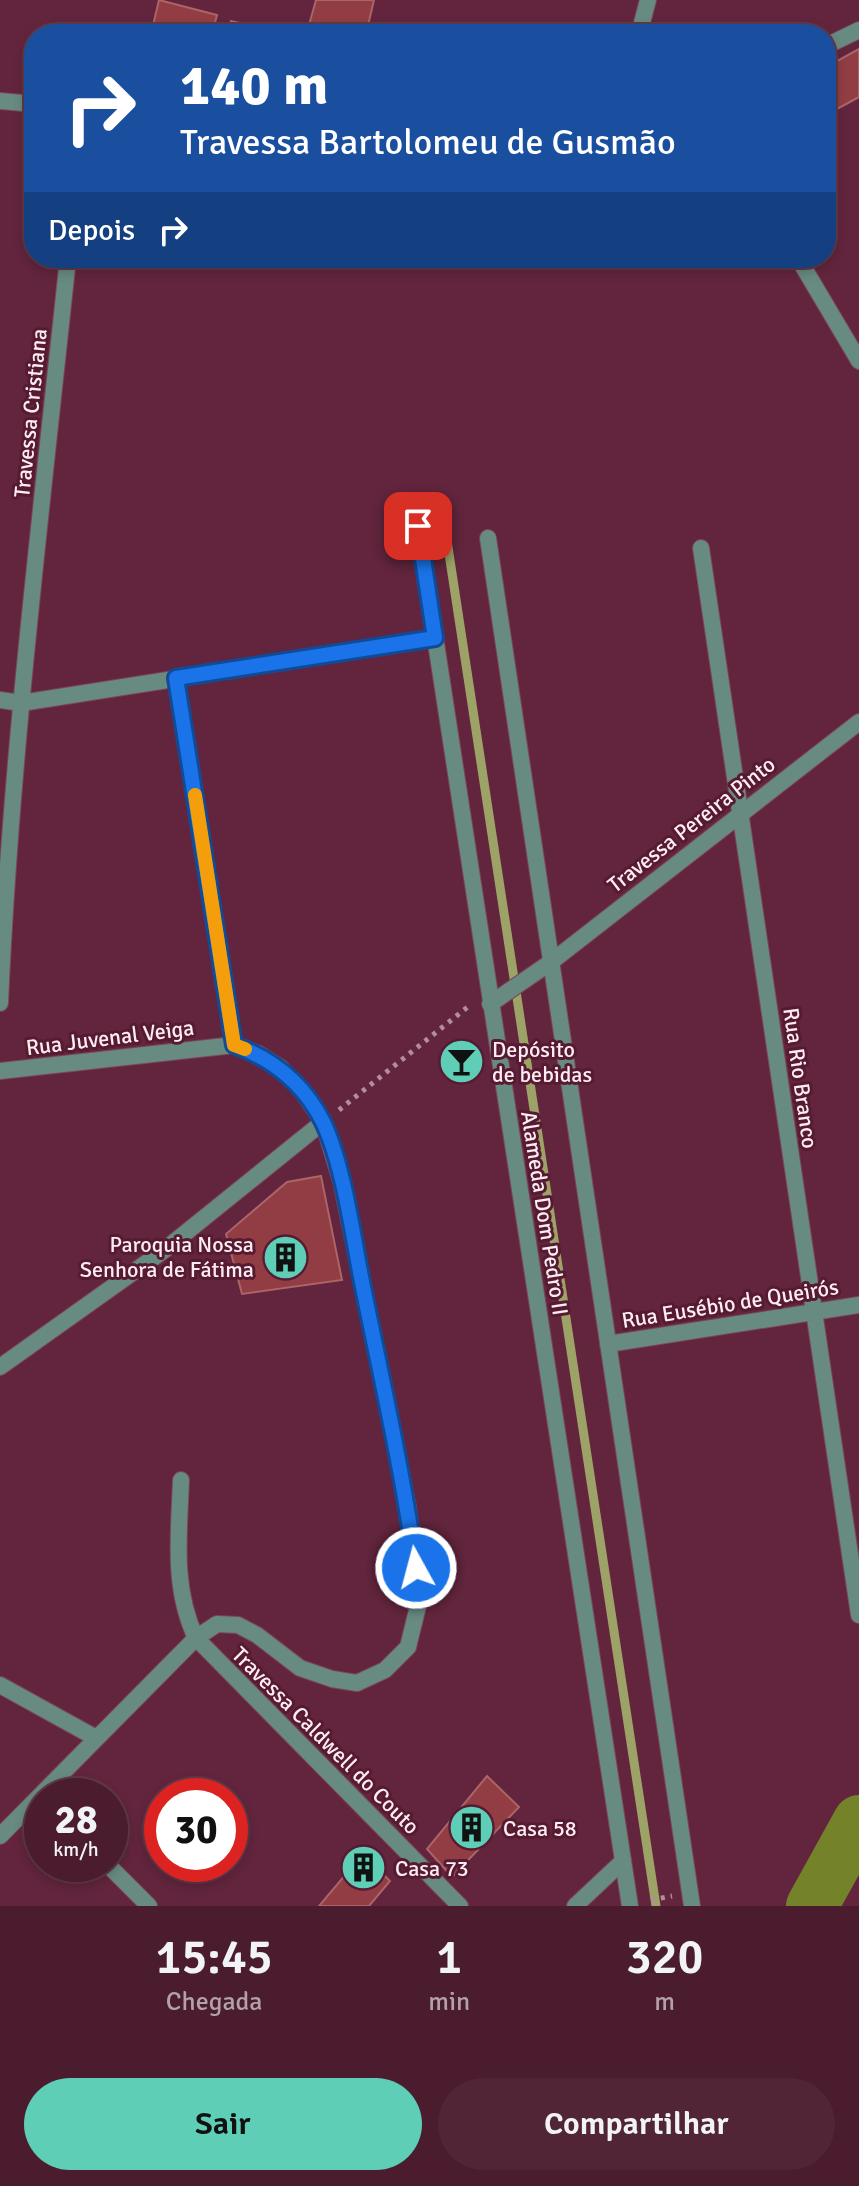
<!DOCTYPE html>
<html lang="pt">
<meta charset="utf-8">
<style>
body{margin:0;font-family:Signika,sans-serif;background:#512536;color:#f1f3f6;height:100vh;display:flex;flex-direction:column;font-size:30px;white-space:nowrap}
*{box-sizing:border-box;margin:0}
p{font-size:26px;color:#b2a1aa}
.icon{flex:none;width:44px;height:44px;fill:none;stroke:currentColor;stroke-width:2;stroke-linecap:round;stroke-linejoin:round}
.map{position:relative;height:1906px;overflow:hidden}
.panel{display:flex;flex-direction:column;background:#4a1c2e;flex:1}
.panel>*{flex:none}
.banner{position:absolute;left:24px;top:24px;width:812px;height:244px;border-radius:32px;box-shadow:0 4px 12px #0003,0 0 0 2px #613a4a;background:#1a4fa0;color:#fff;overflow:hidden}
.speed{position:absolute;left:24px;top:1778px;display:flex;gap:16px;font-size:40px;font-weight:700;text-align:center}
.speed>*{display:grid;place-content:center;width:104px;height:104px;border-radius:50%;background:#4a1c2e;box-shadow:0 4px 12px #0003,0 0 0 2px #613a4a;line-height:1}
.speed small{font-size:20px;font-weight:400}
.speed .limit{border:12px solid #d22;background:#fff;color:#111}
.pin{position:absolute;display:grid;place-items:center;width:68px;height:68px;color:#fff;margin:-34px;border-radius:16px;box-shadow:0 4px 12px #0006}
.me{position:absolute;width:88px;margin:-44px;rotate:353deg;stroke-linejoin:round;filter:drop-shadow(0 0 6px #0008)}
.turn{display:flex;align-items:center;gap:28px;height:168px;padding:0 24px;font-size:36px}
.turn .icon{width:104px;height:104px;stroke-width:2.5}
.turn b{display:block;font-size:56px;line-height:68px}
.then{display:flex;align-items:center;height:76px;padding:0 24px;background:#0003;gap:16px;font-size:30px}
.eta{display:flex;justify-content:space-evenly;align-items:center;height:136px;text-align:center}
.eta b{font-size:48px;font-weight:600;line-height:56px}
.button{display:flex;gap:16px;margin-top:auto;padding:16px 24px}
.button a{flex:1;height:92px;border-radius:48px;background:#5eceb7;color:#111;font-size:32px;font-weight:600;line-height:92px;text-align:center}
.button a+a{background:#512536;color:#f1f3f6}
.map>svg:first-child{display:block}
.lines{fill:none;stroke-linecap:round;stroke-linejoin:round}
.stream{stroke:#9da266;stroke-width:9}
.river{stroke:#74822a;stroke-width:52}
.building{fill:#913d43;stroke:#ab6467;stroke-width:2}
.minor-casing{stroke:#7b455a;stroke-width:18}
.path{stroke:#b38d9b;stroke-width:5;stroke-dasharray:4 6;stroke-linecap:butt}
.minor{stroke:#678a81;stroke-width:16}
.route-casing{stroke:#114b97;stroke-width:20}
.route{stroke:#1a73e8;stroke-width:14}
.slow{stroke:#f59e0b;stroke-width:14}
.labels{text-anchor:middle;stroke-width:6;stroke-linejoin:round;paint-order:stroke}
.street-label{font-size:22px;fill:#fdedf1;stroke:#561a33}
.poi-label{font-size:22px;fill:#fdedf1;stroke:#561a33;text-anchor:start}
</style>
<div class="map">
<svg width="859" height="1906" viewBox="0 0 859 1906">
<rect width="100%" height="100%" fill="#62253d"/>
<g class="lines">
<path class="stream" d="M444 521 656 1906"/>
<path class="river" d="M812 1906 859 1821"/>
</g>
<g class="building">
<path d="M159 0 217 15 212 34H151Z"/>
<path d="M316 0H374L366 34H352L309 25Z"/>
<path d="M231 21 287 34H228Z"/>
<path d="M859 49V97L826 115V67Z"/>
<path d="M321 1176 342 1280 242 1294 226 1234 287 1182Z"/>
<path d="M487 1776 519 1807 452 1877 427 1849Z"/>
<path d="M363 1854 390 1881 369 1906H319Z"/>
</g>
<g class="lines">
<defs>
<g id="minor">
<path d="M639 34 648 0"/>
<path d="M826 46 859 30"/>
<path d="M0 101 34 104"/>
<path d="M798 258 859 361"/>
<path d="M418 526 630 1906"/>
<path d="M488 538 692 1906"/>
<path d="M701 548 859 1615"/>
<path d="M176 678 234 1045"/>
<path d="M0 700 21 703 435 638"/>
<path d="M0 1003C11 754 42 506 68 258"/>
<path d="M490 1004 551 962 859 722"/>
<path d="M0 1071 234 1045 259 1054 281 1068 301 1090 323 1122 341 1181 408 1507 420 1598 408 1647 385 1670 357 1683 332 1679 300 1668 257 1635 238 1625 217 1624 196 1638 0 1836"/>
<path d="M608 1344 859 1305"/>
<path d="M0 1367 163 1251 323 1122"/>
<path d="M181 1480C179 1534 172 1588 196 1638L460 1906"/>
<path d="M0 1685 96 1738"/>
<path d="M107 1864 149 1906"/>
<path d="M575 1906 623 1861"/>
</g>
</defs>
<use href="#minor" class="minor-casing"/>
<g class="path">
<path d="M339 1110 469 1006"/>
<path d="M651 1900 672 1896"/>
</g>
<use href="#minor" class="minor"/>
</g>
<g class="lines">
<defs>
<path id="route" d="M416 1568C403 1473 382 1381 363 1287 353 1238 344 1166 323 1122 304 1084 273 1059 234 1045L176 678 435 638 418 526"/>
</defs>
<use href="#route" class="route-casing"/>
<use href="#route" class="route"/>
<path class="slow" d="M195 795 234 1045 245 1049"/>
</g>
<defs>
<symbol id="bar-disc" viewBox="-11 -11 22 22"><circle r="9.5" fill="#5eceb7" stroke="#561a33"/><path d="M-6-5H6L.8 .8V4.5H3.5V6h-7V4.5H-.8V.8Z" fill="#111"/></symbol>
<symbol id="building-disc" viewBox="-11 -11 22 22"><circle r="9.5" fill="#5eceb7" stroke="#561a33"/><path d="M-4-6H4V6H1V3H-1V6H-4ZM-2.5-4.3h1.7v1.8h-1.7ZM.8-4.3h1.7v1.8H.8ZM-2.5-1h1.7V.8h-1.7ZM.8-1h1.7V.8H.8Z" fill="#111"/></symbol>
</defs>
<g fill-rule="evenodd">
<use href="#bar-disc" x="436" y="1036" width="51" height="51"/>
<use href="#building-disc" x="260" y="1232" width="51" height="51"/>
<use href="#building-disc" x="446" y="1802" width="51" height="51"/>
<use href="#building-disc" x="338" y="1842" width="51" height="51"/>
</g>
<g class="labels">
<g class="street-label">
<text transform="translate(30 413) rotate(-84)" y="8">Travessa Cristiana</text>
<text transform="translate(691 824) rotate(-38)" y="8">Travessa Pereira Pinto</text>
<text transform="translate(110 1037) rotate(-7)" y="8">Rua Juvenal Veiga</text>
<text transform="translate(801 1078) rotate(82)" y="8">Rua Rio Branco</text>
<text transform="translate(545 1213) rotate(81)" y="8">Alameda Dom Pedro II</text>
<text transform="translate(730 1303) rotate(-9)" y="8">Rua Eusébio de Queirós</text>
<text transform="translate(326 1740) rotate(45)" y="8">Travessa Caldwell do Couto</text>
</g>
<g class="poi-label">
<text x="492" y="1057">Depósito<tspan x="492" dy="25">de bebidas</tspan></text>
<text x="254" y="1252" text-anchor="end">Paroquia Nossa<tspan x="254" dy="25">Senhora de Fátima</tspan></text>
<text x="503" y="1836">Casa 58</text>
<text x="395" y="1876">Casa 73</text>
</g>
</g>
</svg>
<div class="speed"><div>28<small>km/h</small></div><div class="limit">30</div></div>
<div class="pin" style="left:418px;top:526px;background:#d93025"><svg class="icon" aria-label="arrive" viewBox="0 0 24 24"><path d="M6 21V4h12l-3 4 3 4H6"/></svg></div>
<svg class="me" style="left:416px;top:1568px" viewBox="-20 -20 40 40"><circle r="17" fill="#1a73e8" stroke="#fff" stroke-width="3"/><path d="M0-11L8 9 0 5-8 9z" fill="#fff"/></svg>
<div class="banner">
<div class="turn"><svg class="icon" aria-label="right" viewBox="0 0 24 24"><path d="M7 20v-9h11M14 6l5 5-5 5"/></svg><div><b>140 m</b>Travessa Bartolomeu de Gusmão</div></div>
<div class="then">Depois<svg class="icon" aria-label="right" viewBox="0 0 24 24"><path d="M7 20v-9h11M14 6l5 5-5 5"/></svg></div>
</div>
</div>
<section class="panel">
<div class="eta">
<div><b>15:45</b><p>Chegada</p></div>
<div><b>1</b><p>min</p></div>
<div><b>320</b><p>m</p></div>
</div>
<div class="button"><a>Sair</a><a>Compartilhar</a></div>
</section>
